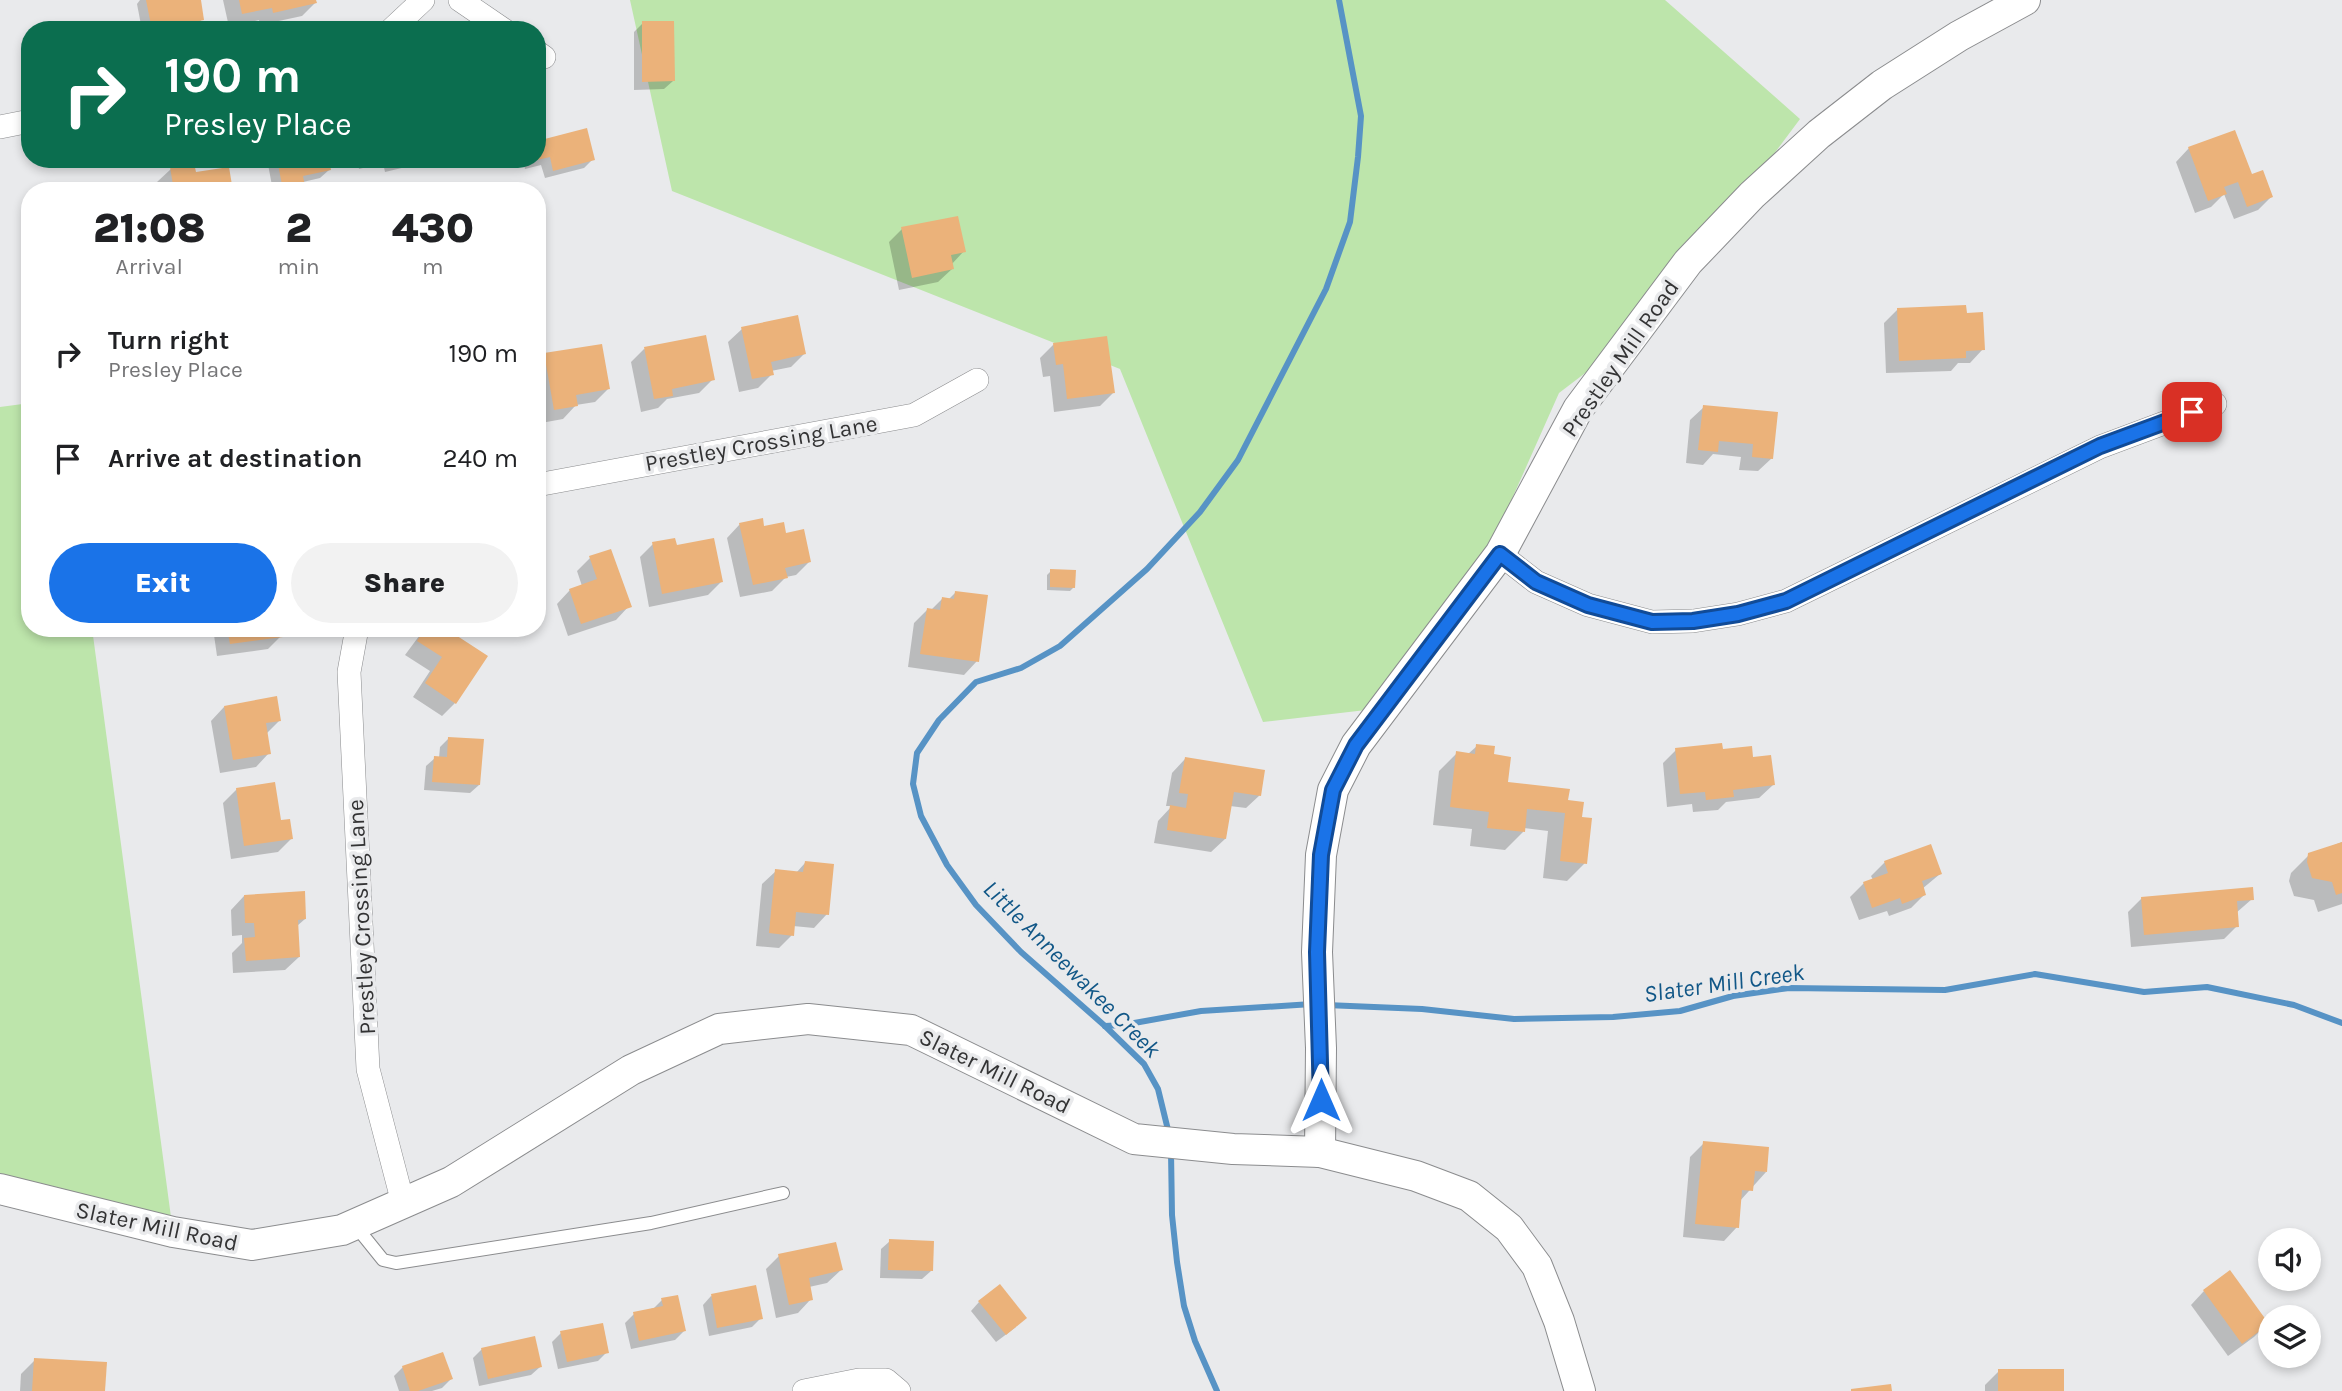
<!DOCTYPE html>
<style>
body{margin:0;font-family:Karla,sans-serif;background:#f2f2f2;color:#202124;height:100vh;display:flex;flex-direction:column;font-size:26px;white-space:nowrap}
*{box-sizing:border-box;margin:0}
p{font-size:23px;color:#757577}
.icon{flex:none;width:38px;height:38px;fill:none;stroke:currentColor;stroke-width:2;stroke-linecap:round;stroke-linejoin:round}
.map{position:relative;flex:1;overflow:hidden}
.drawer{position:absolute;left:21px;top:182px;width:525px;height:455px;display:flex;flex-direction:column;background:#fff;border-radius:28px;box-shadow:0 4px 10px #0003}
.drawer>*{flex:none}
.top-card{position:absolute;left:21px;top:21px;width:525px;height:147px;border-radius:28px;box-shadow:0 4px 10px #0003;background:#0b6e4f;color:#fff;overflow:hidden}
.fabs{position:absolute;left:2258px;top:1228px;display:grid;gap:14px}
.fabs a{display:grid;place-items:center;width:63px;height:63px;border-radius:50%;background:#fff;box-shadow:0 4px 10px #0003;font-size:35px}
.pin{position:absolute;display:grid;place-items:center;width:60px;height:60px;color:#fff;margin:-30px;border-radius:14px;box-shadow:0 4px 10px #0006}
.me{position:absolute;width:77px;margin:-38px;rotate:0deg;stroke-linejoin:round;filter:drop-shadow(0 0 5px #0008)}
.turn{display:flex;align-items:center;gap:24px;height:147px;padding:0 28px;font-size:32px}
.turn .icon{width:91px;height:91px;stroke-width:2.5}
.turn b{display:block;font-size:49px;line-height:60px}
.eta{display:flex;justify-content:space-evenly;align-items:center;height:119px;text-align:center}
.eta b{font-size:42px;font-weight:800;line-height:49px}
.button{display:flex;gap:14px;margin-top:auto;padding:14px 28px}
.button a{flex:1;height:80px;border-radius:42px;background:#1a73e8;color:#fff;font-size:28px;font-weight:800;line-height:80px;text-align:center}
.button a+a{background:#f2f2f2;color:#202124}
ul{padding:0;list-style:none}
li{display:flex;align-items:center;gap:21px;height:105px;padding:0 28px}
li div{flex:1}
li b{display:block;font-size:26px}
li em{font-style:normal}
.map>svg:first-child{display:block}
.green{fill:#bde5ab}
.shadow{fill:#0003}
.lines{fill:none;stroke-linecap:round;stroke-linejoin:round}
.stream{stroke:#5793c5;stroke-width:6}
.building{fill:#ebb27a}
.service-casing{stroke:#8b8c8e;stroke-width:14}
.minor-casing{stroke:#8b8c8e;stroke-width:24}
.tertiary-casing{stroke:#8b8c8e;stroke-width:32}
.service{stroke:#fff;stroke-width:12}
.minor{stroke:#fff;stroke-width:23}
.tertiary{stroke:#fff;stroke-width:30}
.route-casing{stroke:#114b97;stroke-width:18}
.route{stroke:#1a73e8;stroke-width:12}
.labels{text-anchor:middle;stroke-width:7;stroke-linejoin:round;paint-order:stroke}
.street-label{font-size:23px;fill:#333334;stroke:#e9eaec}
.water-label{font-size:24px;font-style:italic;fill:#115787;stroke:#e9eaec}
</style>
<div class="map">
<svg width="2342" height="1391" viewBox="0 0 2342 1391">
<rect width="100%" height="100%" fill="#e9eaec"/>
<g class="green">
<path d="M630 0H1665L1800 119 1643 329 1559 393 1482 566 1383 708 1263 722 1120 369 672 191Z"/>
<path d="M30 403V628H92L173 1232 0 1189V407Z"/>
</g>
<g class="shadow">
<path d="M140 0H199L202 19 194 28 183 30H142L137 4Z"/>
<path d="M223 0H315V3L302 16 260 25 259 20 229 27Z"/>
<path d="M643 23 673 81 664 89 634 90V32Z"/>
<path d="M585 130 593 159 584 168 545 178 541 165 525 169 522 159H537Z"/>
<path d="M2189 148 2271 197 2258 210 2234 219 2224 194 2211 207 2195 213 2176 162Z"/>
<path d="M267 159H327L329 170 320 178 303 182V185L298 191H273Z"/>
<path d="M357 159H417L410 166 385 172 383 163 359 169Z"/>
<path d="M171 169 194 174 231 191H159L157 182Z"/>
<path d="M902 229 964 251 951 265 952 269 938 282 899 290 889 242Z"/>
<path d="M1898 309 1965 315 1983 349 1970 363H1958L1951 371 1886 373 1884 323Z"/>
<path d="M742 329 804 354 791 367 771 371 772 374 758 388 739 392 728 342Z"/>
<path d="M1054 344 1113 393 1100 406 1054 412 1050 376 1043 377 1040 358Z"/>
<path d="M644 349 713 379 699 393 667 399 658 408 641 412 631 362Z"/>
<path d="M545 355 608 389 595 402 576 405 563 419 541 423 537 403V363Z"/>
<path d="M1704 407 1772 458 1758 471 1739 470 1741 457 1713 454 1703 465 1686 463 1690 420Z"/>
<path d="M740 524 785 535 809 562 796 575 786 577 772 591 740 597 727 538Z"/>
<path d="M653 544 676 547 721 582 708 595 649 607 640 557Z"/>
<path d="M590 558 629 606 616 620 568 636 557 604 570 590 582 586 577 571Z"/>
<path d="M1051 571 1074 587 1070 591 1047 590V575Z"/>
<path d="M956 592 977 661 964 675 908 667 914 623 927 610H931L942 599 948 600Z"/>
<path d="M213 628H280L281 636 268 649 217 656Z"/>
<path d="M425 628H441L455 703 442 716 413 697 430 671 405 655Z"/>
<path d="M224 707 280 720 266 734 269 753 256 767 220 773 211 721Z"/>
<path d="M449 738 479 785 470 793 424 790 426 766 435 758H439L440 747Z"/>
<path d="M1477 746 1492 756 1506 783 1566 802 1580 818 1585 863 1567 881 1543 878 1548 831 1523 828V832L1505 850 1470 846 1472 829 1433 825 1439 771 1457 753 1468 754Z"/>
<path d="M1676 750 1721 751 1751 759 1773 785 1759 798 1726 802 1718 810 1693 812 1692 804 1667 807 1663 763Z"/>
<path d="M1185 759 1260 795 1246 808 1230 806 1225 839 1211 852 1154 843 1158 821 1172 806H1166L1172 773Z"/>
<path d="M237 789 279 822 291 839 278 852 231 859 223 803Z"/>
<path d="M2342 842V904L2318 912 2314 900 2294 896 2289 881 2291 873 2309 855Z"/>
<path d="M1885 862 1940 874 1922 889 1924 895 1911 908 1889 916 1887 911 1859 920 1850 897 1864 883 1873 880 1871 876Z"/>
<path d="M805 863 827 914 814 928 793 926 792 935 779 948 756 946 762 884 776 871 796 873Z"/>
<path d="M244 896 305 919 297 926 299 957 285 970 233 973 232 953 242 943V935L232 936 231 910Z"/>
<path d="M2142 898 2252 899 2236 913 2237 926 2224 939 2131 947 2128 912Z"/>
<path d="M1704 1143 1766 1172 1739 1202 1737 1227 1724 1241 1683 1237 1690 1157Z"/>
<path d="M890 1241 931 1271 922 1279 880 1278 881 1249Z"/>
<path d="M779 1256 841 1270 827 1283 809 1287 811 1299 798 1313 776 1318 766 1269Z"/>
<path d="M2204 1291 2267 1324 2254 1337 2228 1356 2191 1305Z"/>
<path d="M711 1296 761 1318 752 1327 709 1336 703 1305Z"/>
<path d="M662 1300 684 1331 675 1340 631 1349 625 1323 634 1314 654 1308Z"/>
<path d="M979 1302 1016 1327 996 1342 971 1311Z"/>
<path d="M561 1333 607 1352 598 1361 558 1369 552 1342Z"/>
<path d="M482 1349 540 1367 531 1375 479 1386 473 1358Z"/>
<path d="M35 1360 104 1391H20L21 1374Z"/>
<path d="M403 1367 451 1379 442 1388 432 1391H399L394 1376Z"/>
<path d="M1999 1371 2063 1391H1985V1385Z"/>
</g>
<g class="lines">
<g class="stream">
<path d="M1326 1005 1422 1009 1514 1019 1613 1017 1680 1011 1733 996 1789 988 1945 990 2035 974 2144 992 2207 987 2294 1005 2342 1023"/>
<path d="M1105 1026 1123 1025 1201 1011 1312 1004"/>
<path d="M1169 1134 1158 1089 1144 1064 1105 1026 1021 952 976 905 947 865 921 816 913 784 917 753 939 720 976 682 1021 668 1060 646 1147 569 1200 512 1238 460 1326 289 1350 222 1358 157 1361 116 1339 0"/>
<path d="M1171 1152 1172 1215 1177 1262 1184 1306 1195 1341 1217 1391"/>
</g>
</g>
<g class="building">
<path d="M146 0H201L204 20 152 30Z"/>
<path d="M239 0H316L317 3 273 13 272 8 242 14Z"/>
<path d="M642 21H674L675 81 642 82Z"/>
<path d="M587 128 595 160 553 171 550 157 537 160V141Z"/>
<path d="M2235 130 2252 174 2263 170 2273 197 2247 207 2238 182 2224 187 2227 194 2208 201 2188 147Z"/>
<path d="M277 159H329L331 170 303 176 305 186 283 190Z"/>
<path d="M194 163 196 172 229 167 233 191H174L170 167Z"/>
<path d="M958 216 966 252 951 255 954 269 912 278 901 227Z"/>
<path d="M1966 305 1967 313 1983 312 1985 350 1966 351V358L1899 361 1897 308Z"/>
<path d="M798 315 806 354 771 362 774 375 752 379 741 327Z"/>
<path d="M706 335 715 380 672 389 673 396 654 399 644 347Z"/>
<path d="M1107 336 1115 393 1067 399 1063 364 1056 365 1053 343Z"/>
<path d="M602 344 610 389 576 395 578 406 554 410 544 353Z"/>
<path d="M1703 405 1778 412 1773 459 1752 457 1753 444 1719 441 1718 452 1698 450Z"/>
<path d="M763 518 764 526 784 522 786 533 804 529 811 562 785 568 788 578 753 585 739 523Z"/>
<path d="M675 538 677 545 714 538 723 582 662 594 652 542Z"/>
<path d="M611 549 632 607 581 624 569 589 597 579 589 556Z"/>
<path d="M1050 569 1076 570 1075 588 1050 587Z"/>
<path d="M955 591 988 595 979 662 920 654 927 608 940 610 942 597 954 599Z"/>
<path d="M227 628H282L283 637 230 644Z"/>
<path d="M425 628H445L488 656 456 704 425 683 442 657 417 641Z"/>
<path d="M277 696 281 721 266 723 271 754 233 760 224 706Z"/>
<path d="M448 737 484 739 480 785 432 782 434 756 447 757Z"/>
<path d="M1722 743 1723 749 1752 746 1753 757 1771 755 1775 785 1733 790 1734 797 1706 800 1705 792 1680 794 1675 748Z"/>
<path d="M1476 744 1495 746 1494 754 1511 757 1508 782 1570 789 1568 800 1584 802 1582 817 1592 818 1587 864 1560 861 1565 813 1527 809 1525 832 1487 828 1489 812 1450 807 1456 751 1475 754Z"/>
<path d="M1185 757 1265 770 1261 796 1234 792 1226 839 1167 830 1170 805 1186 808 1188 794 1179 793Z"/>
<path d="M275 782 281 820 290 819 293 839 244 846 236 788Z"/>
<path d="M2342 842V893L2336 895 2332 882 2312 878 2307 862 2308 853Z"/>
<path d="M1931 844 1942 874 1922 881 1926 895 1902 904 1900 898 1872 908 1863 882 1888 873 1884 861Z"/>
<path d="M805 861 834 864 829 915 796 912 794 936 769 933 775 869 803 872Z"/>
<path d="M2253 887 2254 900 2237 901 2239 927 2144 935 2141 897Z"/>
<path d="M305 891 306 919 298 920 300 957 246 961 244 938 255 937 254 923H245L244 895Z"/>
<path d="M1703 1141 1769 1147 1767 1172 1755 1171 1753 1191 1742 1190 1739 1228 1695 1224Z"/>
<path d="M889 1239 934 1241 933 1271 888 1270Z"/>
<path d="M836 1242 843 1270 809 1278 813 1300 789 1305 778 1254Z"/>
<path d="M2230 1270 2269 1324 2242 1344 2203 1290Z"/>
<path d="M1000 1284 1027 1318 1006 1335 978 1301Z"/>
<path d="M756 1285 763 1319 717 1328 711 1294Z"/>
<path d="M678 1295 686 1331 639 1341 633 1312 663 1306 661 1298Z"/>
<path d="M603 1323 609 1353 567 1362 560 1331Z"/>
<path d="M535 1336 542 1367 488 1379 481 1348Z"/>
<path d="M443 1352 453 1379 418 1391H410L402 1366Z"/>
<path d="M34 1358 107 1362 105 1391H32Z"/>
<rect x="1998" y="1369" width="66" height="22"/>
<path d="M1891 1384 1892 1391H1851V1389Z"/>
</g>
<g class="lines">
<defs>
<path id="service" d="M354 1224 383 1260 396 1263 651 1223 783 1193"/>
<g id="minor">
<path d="M460 0 504 30"/>
<path d="M391 30 423 0"/>
<path d="M537 52 544 57"/>
<path d="M0 127 30 121"/>
<path d="M537 485 914 415 977 380"/>
<path d="M1500 554 1536 582 1588 605 1652 622 1693 621 1738 614 1786 601 2100 447 2215 404"/>
<path d="M357 628 349 672 368 1069 403 1203"/>
<path d="M804 1391 859 1380H886L899 1391"/>
</g>
<g id="tertiary">
<path d="M1320 1152 1321 1048 1317 952 1321 855 1333 790 1356 745 1500 554 1578 409 1688 262 1752 195 1819 134 1882 85 1959 36 2025 0"/>
<path d="M0 1189 173 1232 252 1245 342 1230 451 1182 631 1070 719 1029 808 1019 911 1030 1134 1139 1233 1149 1320 1152 1416 1176 1469 1196 1509 1228 1537 1266 1559 1321 1580 1391"/>
</g>
</defs>
<use href="#service" class="service-casing"/>
<use href="#minor" class="minor-casing"/>
<use href="#tertiary" class="tertiary-casing"/>
<use href="#service" class="service"/>
<use href="#minor" class="minor"/>
<use href="#tertiary" class="tertiary"/>
</g>
<g class="lines">
<defs>
<path id="route" d="M1321 1100 1317 952 1320 879 1321 855 1333 790 1356 745 1500 554 1536 582 1588 605 1652 622 1693 621 1738 614 1786 601 2100 446 2192 412"/>
</defs>
<use href="#route" class="route-casing"/>
<use href="#route" class="route"/>
</g>
<g class="labels">
<g class="street-label">
<text transform="translate(1620 358) rotate(-55)" y="8">Prestley Mill Road</text>
<text transform="translate(761 443) rotate(-10)" y="8">Prestley Crossing Lane</text>
<text transform="translate(361 917) rotate(-93)" y="8">Prestley Crossing Lane</text>
<text transform="translate(995 1071) rotate(26)" y="8">Slater Mill Road</text>
<text transform="translate(157 1226) rotate(12)" y="8">Slater Mill Road</text>
</g>
<g class="water-label">
<text transform="translate(1072 969) rotate(45)" y="8">Little Anneewakee Creek</text>
<text transform="translate(1724 983) rotate(-8)" y="8">Slater Mill Creek</text>
</g>
</g>
</svg>
<div class="fabs">
<a><svg class="icon" aria-label="sound" viewBox="0 0 24 24"><path d="M4 9h4l5-4v14l-5-4H4zM17 9q2 3 0 6"/></svg></a>
<a><svg class="icon" aria-label="layers" viewBox="0 0 24 24"><path d="M12 4l9 5-9 5-9-5zM3 14l9 5 9-5"/></svg></a>
</div>
<div class="pin" style="left:2192px;top:412px;background:#d93025"><svg class="icon" aria-label="arrive" viewBox="0 0 24 24"><path d="M6 21V4h12l-3 4 3 4H6"/></svg></div>
<svg class="me" style="left:1321px;top:1100px" viewBox="-20 -20 40 40"><path d="M0-17L14 15 0 8-14 15z" fill="#1a73e8" stroke="#fff" stroke-width="4"/></svg>
<div class="top-card">
<div class="turn"><svg class="icon" aria-label="right" viewBox="0 0 24 24"><path d="M7 20v-9h11M14 6l5 5-5 5"/></svg><div><b>190 m</b>Presley Place</div></div>
</div>
<section class="drawer">
<div class="eta">
<div><b>21:08</b><p>Arrival</p></div>
<div><b>2</b><p>min</p></div>
<div><b>430</b><p>m</p></div>
</div>
<ul>
<li><svg class="icon" aria-label="right" viewBox="0 0 24 24"><path d="M7 20v-9h11M14 6l5 5-5 5"/></svg><div><b>Turn right</b><p>Presley Place</p></div><em>190 m</em></li>
<li><svg class="icon" aria-label="arrive" viewBox="0 0 24 24"><path d="M6 21V4h12l-3 4 3 4H6"/></svg><div><b>Arrive at destination</b></div><em>240 m</em></li>
</ul>
<div class="button"><a>Exit</a><a>Share</a></div>
</section>
</div>
